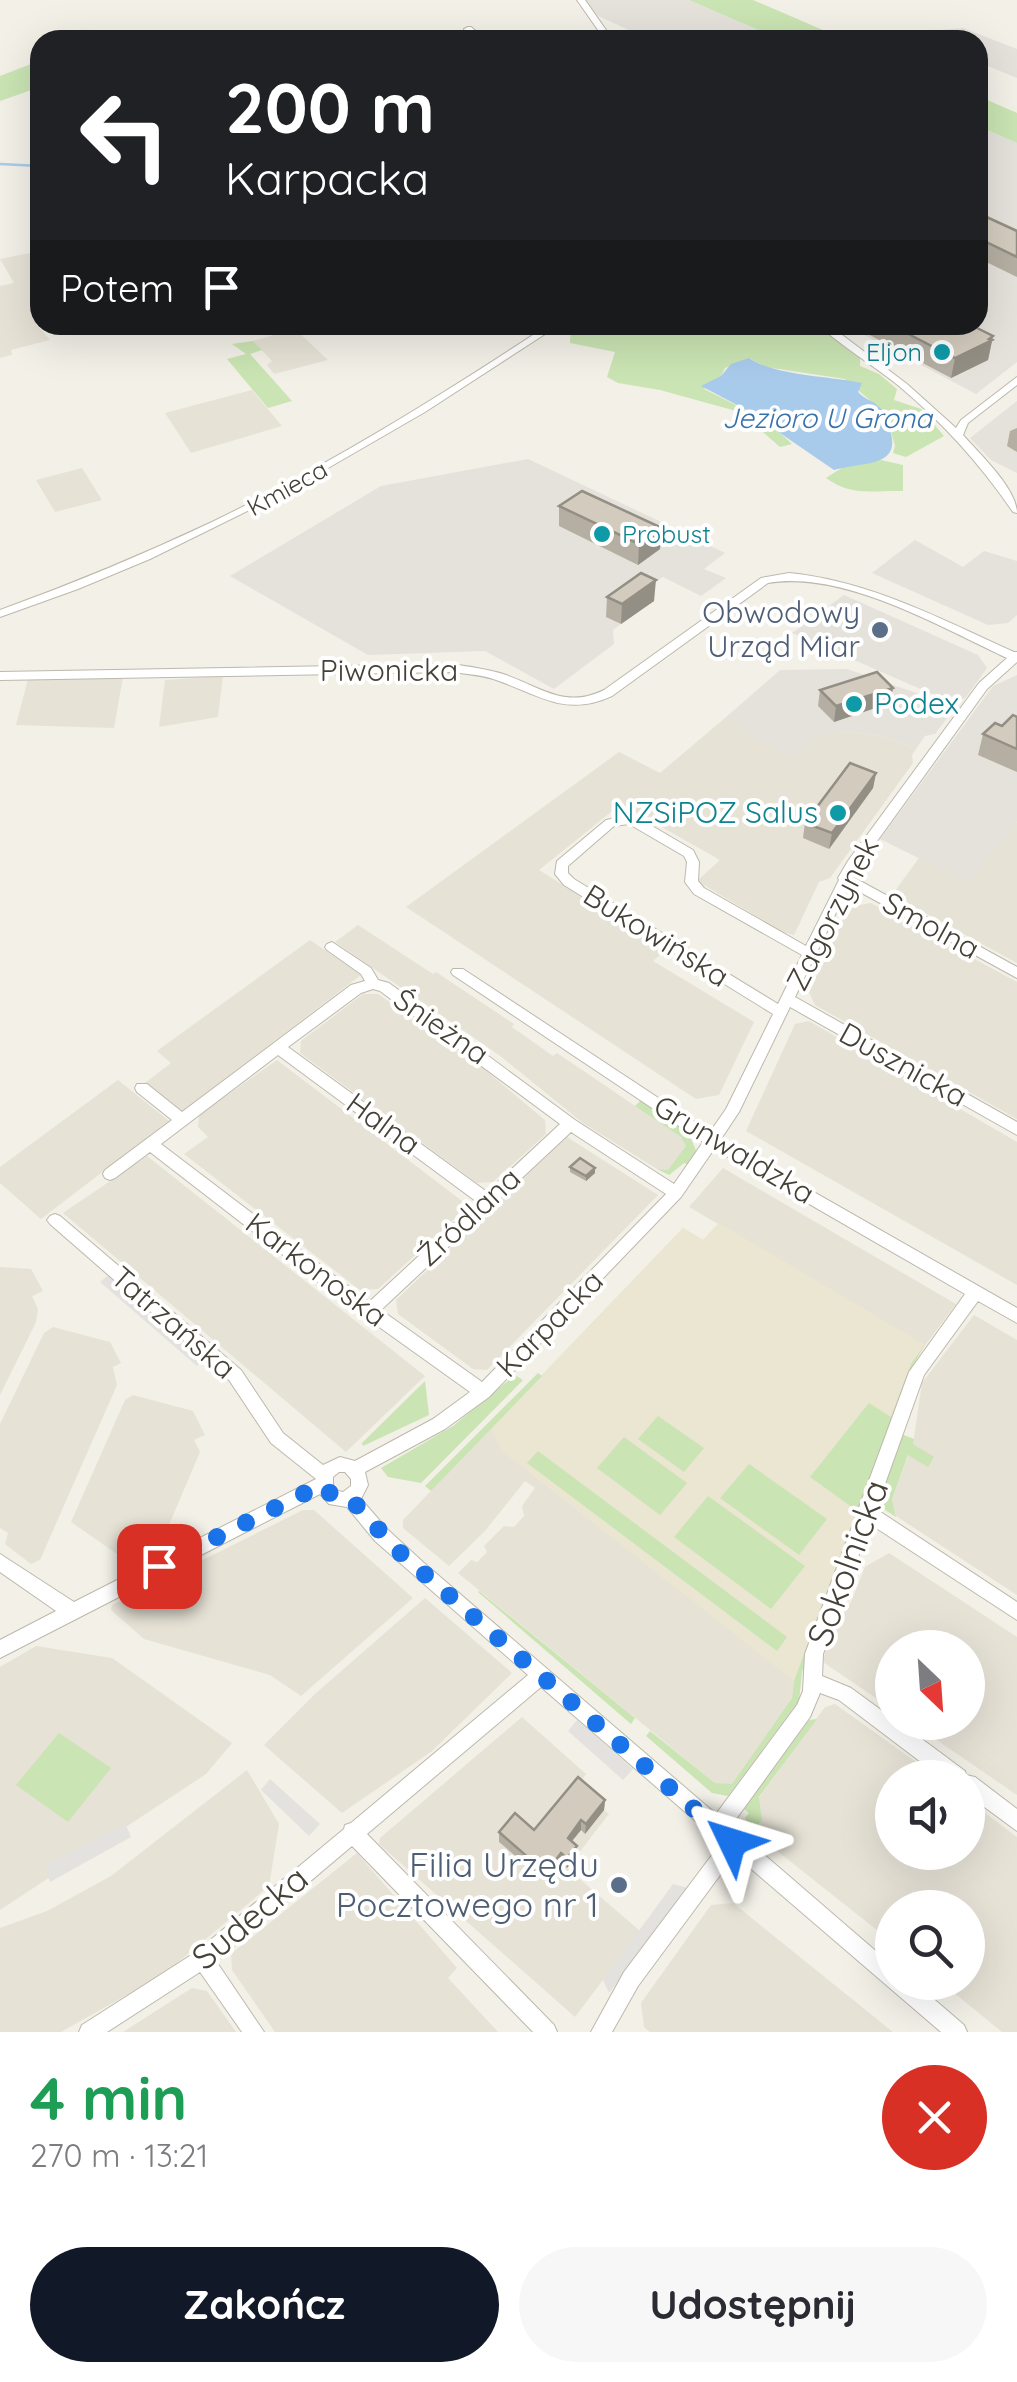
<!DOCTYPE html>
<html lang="pl">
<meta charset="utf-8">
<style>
body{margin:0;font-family:Quicksand,sans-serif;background:#f7f7f7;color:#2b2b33;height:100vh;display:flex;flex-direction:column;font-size:38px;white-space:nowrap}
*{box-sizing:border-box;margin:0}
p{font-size:32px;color:#7c7c81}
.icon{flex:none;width:55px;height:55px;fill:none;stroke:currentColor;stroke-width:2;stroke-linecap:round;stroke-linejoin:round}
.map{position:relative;height:2032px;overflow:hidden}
.sheet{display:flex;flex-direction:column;background:#fff;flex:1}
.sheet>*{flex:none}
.top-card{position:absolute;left:30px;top:30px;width:958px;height:305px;border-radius:30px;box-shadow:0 10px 40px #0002;background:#202124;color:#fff;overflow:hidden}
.needle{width:65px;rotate:155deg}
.fabs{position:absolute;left:875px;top:1630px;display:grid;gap:20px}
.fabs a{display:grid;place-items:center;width:110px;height:110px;border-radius:50%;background:#fff;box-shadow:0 10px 40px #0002;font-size:50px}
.pin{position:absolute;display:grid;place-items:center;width:85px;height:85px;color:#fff;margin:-42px;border-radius:20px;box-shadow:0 5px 15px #0006}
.me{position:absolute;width:110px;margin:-55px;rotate:311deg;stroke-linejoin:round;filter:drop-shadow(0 0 8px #0008)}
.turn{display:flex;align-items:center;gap:35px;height:210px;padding:0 30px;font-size:45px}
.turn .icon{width:130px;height:130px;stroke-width:2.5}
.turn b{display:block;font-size:70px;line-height:85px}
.then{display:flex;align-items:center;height:95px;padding:0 30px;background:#0003;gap:20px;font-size:38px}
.round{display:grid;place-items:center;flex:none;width:105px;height:105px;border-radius:52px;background:#f7f7f7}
.headline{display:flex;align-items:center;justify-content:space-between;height:170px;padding:0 30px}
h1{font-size:60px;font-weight:800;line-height:75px;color:#1e9e55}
.action{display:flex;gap:20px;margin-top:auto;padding:20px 30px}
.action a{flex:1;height:115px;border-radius:60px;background:#111827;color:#fff;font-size:40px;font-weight:800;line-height:115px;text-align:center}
.action a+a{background:#f7f7f7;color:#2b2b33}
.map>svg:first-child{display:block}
.residential{fill:#e6e2d6}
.industrial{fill:#e5e2dc}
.education{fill:#ebe6d2}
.green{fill:#cae4b3}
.parking{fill:#e4e2df}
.water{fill:#a8caeb}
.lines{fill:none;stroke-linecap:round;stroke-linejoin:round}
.stream{stroke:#a8caeb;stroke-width:2.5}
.minor-casing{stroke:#bdb8ab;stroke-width:2}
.minor{fill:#fff;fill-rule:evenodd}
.wall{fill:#b5afa3}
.shaded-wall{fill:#948f85}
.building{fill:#d3ccbe;stroke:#948f85;stroke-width:2.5}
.route{stroke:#1a73e8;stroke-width:18;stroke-dasharray:0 32.4}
.culture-dot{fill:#0f9aa8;stroke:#fff;stroke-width:4}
.service-dot{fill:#5c6f8a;stroke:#fff;stroke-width:4}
.labels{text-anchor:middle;stroke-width:8;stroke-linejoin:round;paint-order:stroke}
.far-culture-label{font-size:25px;fill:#0d838f;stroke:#fff;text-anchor:end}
.far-street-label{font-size:25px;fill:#454137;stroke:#fff}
.far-water-label{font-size:28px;font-style:italic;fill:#3771aa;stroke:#fff}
.service-label{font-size:30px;fill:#4e5e75;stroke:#fff;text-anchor:end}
.street-label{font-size:30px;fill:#454137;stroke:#fff}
.culture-label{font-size:30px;fill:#0d838f;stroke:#fff;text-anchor:start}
.near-street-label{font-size:35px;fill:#454137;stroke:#fff}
.near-service-label{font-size:35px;fill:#4e5e75;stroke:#fff;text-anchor:end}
</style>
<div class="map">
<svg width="1017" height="2032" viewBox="0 0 1017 2032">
<rect width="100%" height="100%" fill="#f2f0e7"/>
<g class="residential">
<path d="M40 251V322L36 324 50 340 11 350 12 355 0 358V286L14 283 0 259Z"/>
<path d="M295 329 328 360 274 374 267 365 272 361 253 341Z"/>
<path d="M252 390 282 426 191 453 165 413Z"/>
<path d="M82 468 102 500 55 512 36 480Z"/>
<path d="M223 676 218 717 159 727 165 680Z"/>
<path d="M123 677 114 728 16 725 28 679Z"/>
<path d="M725 718 753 730 748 736H817L842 731 881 736 916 749 912 755 913 763 830 878 819 882 794 935 783 932 697 881 720 860 621 804 539 870 666 950 653 961 754 1022 719 1095 696 1099 406 907 619 752 660 773Z"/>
<path d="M1017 822V963L892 895 919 858 969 883Z"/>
<path d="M871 903 1017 982V1119L815 1005 809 992 849 907Z"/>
<path d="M358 925 433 974 436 972 514 1024 512 1027 553 1056 557 1053 681 1137 687 1146 680 1156 668 1170 657 1169 583 1123 499 1055 335 942Z"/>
<path d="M310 940 361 975 181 1112 145 1083 171 1063 157 1051Z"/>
<path d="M363 994H378L479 1065 545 1120 546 1134 493 1182 477 1183 300 1053 301 1041Z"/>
<path d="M809 1021 1017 1142V1285L746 1131 795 1024Z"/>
<path d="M277 1060 462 1201 461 1213 378 1289 360 1290 184 1154 208 1137 198 1127 199 1115Z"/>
<path d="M118 1080 169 1121 41 1219 0 1183V1167Z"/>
<path d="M567 1137 658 1195 487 1370 473 1369 398 1314 396 1300Z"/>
<path d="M147 1156 425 1376 346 1452 63 1213Z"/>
<path d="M723 1168 956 1304 911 1364 794 1681 792 1698 732 1785 715 1783 458 1573 471 1560 477 1562 487 1552 484 1546 504 1526 514 1527 524 1516 522 1506 535 1488 525 1481 485 1531 449 1566 403 1528V1520L683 1228 703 1240 718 1224 689 1207Z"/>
<path d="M0 1267 31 1269 43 1291 32 1296 38 1309 36 1322 0 1395Z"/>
<path d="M974 1315 1017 1340V1595L896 1516 892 1499 909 1454 934 1458 913 1444 922 1383Z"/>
<path d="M53 1327 110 1342 121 1363 113 1367 117 1385 40 1560 31 1564 5 1544 8 1533 0 1528V1424L44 1333Z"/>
<path d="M133 1395 193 1411 205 1435 194 1440 200 1452 157 1553 133 1565 71 1522 125 1400Z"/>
<path d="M303 1510H314L413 1598 301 1696 270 1675 144 1639 111 1610 112 1605Z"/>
<path d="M889 1553 1017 1637V1795L912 1723 968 1722V1648H892V1709L823 1662 827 1642 851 1602 865 1567Z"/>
<path d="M425 1598 512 1673 432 1751 342 1813 264 1745 315 1694Z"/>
<path d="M36 1646 112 1658 232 1743 206 1774 0 1910V1667Z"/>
<path d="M835 1704 937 1777 892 1778V1852H968V1800L1017 1837V2032H1002L942 1983 968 1982V1908H892V1942L753 1832 762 1820 759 1798 825 1707Z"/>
<path d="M522 1717 586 1774 577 1787 609 1814 567 1868 640 1931 575 2017 379 1844 380 1838Z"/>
<path d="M247 1770 279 1824 269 1886 164 1974 61 2032H0V1928L47 1911 111 1876Z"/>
<path d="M357 1853 457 1968 448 1978 498 2032H275L232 1970 231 1954Z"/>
<path d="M733 1903 893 2032H650L644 2027 641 2003 711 1905Z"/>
<path d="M192 1988 207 1991 236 2032H123Z"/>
</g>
<g class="industrial">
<path d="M585 0H689L781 40H651L598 16Z"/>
<path d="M963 28 1017 49V78L978 62V40H924L906 33Z"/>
<path d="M978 126 1017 143V362L976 394 853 329 870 325H978Z"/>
<path d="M1017 401V473L991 460 970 438Z"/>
<path d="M528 459 674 528 680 536H690L725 553 704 569 726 578 701 596 663 577 607 616 621 624 613 630 614 644 554 689 485 651 368 655 230 576 381 486Z"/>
<path d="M915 540 963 567 984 551 1017 561V615L1008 623 988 625 872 573Z"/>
<path d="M844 595 978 655 987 668 966 697 955 704 792 633Z"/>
<path d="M847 669 925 696 936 705 955 708 935 734 925 736 916 749 881 736 842 731 817 736 796 758 747 736 752 730 725 718 780 670Z"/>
<path d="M1017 675V822L969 883 880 839 993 686Z"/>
</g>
<path class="education" d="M719 1223 925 1345 911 1364 794 1681 502 1451 491 1428 683 1228 703 1240Z"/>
<g class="green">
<path d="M689 0H753L846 40H781Z"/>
<path d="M31 64 40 68V87L0 101V76Z"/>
<path d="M978 96 1017 113V143L978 126Z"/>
<path d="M571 325H819L860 356V366L879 374 897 389 894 400 921 409 944 436 906 457 893 453 895 446 886 414 845 379 766 367 749 358 725 368 721 376 704 389 760 417 773 418 781 428 780 433 792 444 780 447 740 412 660 390 618 383 607 377 615 352 570 343Z"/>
<path d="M253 341 262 350 250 354 292 401 268 408 227 359 246 354 232 344Z"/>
<path d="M881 460 903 465V491C873 490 852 497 826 478L848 464Z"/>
<path d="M641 1100 689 1134 697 1153 689 1165 684 1163 669 1175 657 1169 668 1170 686 1146 681 1137 635 1106Z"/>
<path d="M926 1343 912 1367 856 1521V1510L810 1477 869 1403 891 1417 911 1364Z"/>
<path d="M538 1373 542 1376 431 1491 425 1486Z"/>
<path d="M515 1375 523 1380 421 1483 388 1477 381 1468 453 1426Z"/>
<path d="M425 1381 429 1415 363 1446 362 1443Z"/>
<path d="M658 1416 704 1448 684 1472 638 1439Z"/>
<path d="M901 1434 914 1439 913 1444 934 1457 928 1467 908 1455 892 1499 896 1517 882 1508 883 1495 878 1492Z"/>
<path d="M624 1437 687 1483 660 1515 597 1468Z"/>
<path d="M538 1451 787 1637 777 1651 527 1463Z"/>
<path d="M749 1464 827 1519 799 1555 720 1498Z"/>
<path d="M708 1496 805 1566 771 1609 674 1537Z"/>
<path d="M849 1531 802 1672 799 1701 728 1796 712 1793 646 1736 650 1731 715 1783 732 1784 792 1698 794 1681Z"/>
<path d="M479 1591 635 1718 631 1724 478 1592Z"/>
<path d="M817 1719 759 1797 762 1820 753 1832 745 1818 749 1813 744 1809 809 1720Z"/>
<path d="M59 1733 111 1768 68 1822 16 1785Z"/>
</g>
<g class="parking">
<path d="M110 1274 207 1358 197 1366 100 1282Z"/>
<path d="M577 1720 633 1769 623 1780 568 1731Z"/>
<path d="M270 1779 320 1824 309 1836 261 1790Z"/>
<path d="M125 1823 131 1837 50 1882 45 1865Z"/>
<path d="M673 1884 688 1888 609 1993 603 1980Z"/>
</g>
<path class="water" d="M749 358C775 376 830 376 862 383L858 392C864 399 872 400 878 406 886 412 886 418 889 427 904 468 864 461 834 470L780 433 781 427 773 418 760 417 701 386 721 376 731 364Z"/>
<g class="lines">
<path class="stream" d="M0 164 40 166"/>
<defs>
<g id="minor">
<path d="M577 0H585L613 40H605Z"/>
<path d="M468 27H471L486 40H477L465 31 464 29Z"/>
<path d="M548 325H559L425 412 290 490 150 559 78 589 0 617V610C72 584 142 555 212 522 329 465 439 397 548 325Z"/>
<path d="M818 325H829L907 384 956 428 961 420 1017 377V385L968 423 963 435C979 453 1017 489 1017 513L1013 512C981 465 943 423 899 386 873 365 843 347 818 325Z"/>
<path d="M789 573C870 581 941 619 1014 652H1017V662L987 689 859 866 853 877 1017 967V978L849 886 795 997 1017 1122V1135L790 1007 739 1112 721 1139 1017 1308V1323L978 1301 924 1375 876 1509 1017 1602V1620L870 1524 823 1654 822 1676 851 1688 892 1718V1722H899L965 1771 966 1775 975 1777 1017 1809V1831L968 1795V1778H942L839 1700 820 1693 810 1717 731 1826 892 1965V1982H914L964 2025 967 2032H941L735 1855 638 1986 612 2032H591L624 1972 721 1843 541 1687 367 1834 554 2025 557 2032H533L352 1846 216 1961 264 2032H242L200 1972 107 2032H79L82 2025 196 1952 344 1829 345 1825 351 1823 528 1675 375 1541 347 1507 329 1504 320 1494 0 1658V1640L56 1611 0 1572V1554L74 1602 316 1479 271 1443 229 1380 50 1224 47 1220 50 1216 55 1214 60 1216 241 1370 283 1433 323 1465 340 1457 355 1461 433 1419 470 1392 340 1299 150 1152 115 1178 110 1180 105 1178 103 1174 105 1170 172 1120 137 1092 135 1088 137 1084H147L182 1112 351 985 365 981 361 974 327 950 325 947 327 944 332 942 371 968 378 980 389 983 575 1120 674 1184 703 1142 453 975 451 972 453 969H463L710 1132 726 1109 773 1014 564 885 555 874 557 861 606 820 631 815 635 816 693 850 699 862 698 881 704 888 806 946 839 880 838 878 848 861 979 683 1007 658C940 627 843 570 768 583L612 696C567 717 541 696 499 681 484 675 468 674 452 672L0 680V672L452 664C470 667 489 669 506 675 542 688 566 709 604 690L761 578ZM629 824 684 856 687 862 685 882 694 894 802 955 778 1004 574 879 568 873V866L614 826ZM373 989 380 991 560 1124 487 1192 288 1047 361 993ZM278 1055 477 1202 369 1302 161 1144ZM571 1132 666 1194 482 1382 381 1310ZM714 1149 965 1294 909 1372 805 1654 803 1691 797 1705 716 1814 424 1563 387 1529 361 1499 368 1485 365 1472 445 1429 489 1397 681 1197ZM339 1472H345L351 1479V1486L343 1492 338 1491 333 1485V1477Z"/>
</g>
</defs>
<use href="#minor" class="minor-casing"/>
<use href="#minor" class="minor"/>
</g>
<g class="wall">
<path d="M978 215 1017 231V277L978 258Z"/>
<path d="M868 325H962L993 336 988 360 951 378 866 333Z"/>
<path d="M1017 428V452L1007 446 1010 431Z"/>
<path d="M559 506 660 549 638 565 559 526Z"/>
<path d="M607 597 654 601 621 624 606 617Z"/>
<path d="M893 688 890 703 834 722 818 706 820 690Z"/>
<path d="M1017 717V772L978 755 983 734Z"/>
<path d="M876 773 873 788 829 849 803 838 805 823Z"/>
<path d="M570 1167 595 1173 586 1181 570 1172Z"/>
<path d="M605 1800 604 1810 585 1834 581 1830 572 1841 577 1846V1855L567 1868 561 1863 546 1882 499 1842V1832L534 1830Z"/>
</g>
<g class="shaded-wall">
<path d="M993 336 988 360 951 378 955 358Z"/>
<path d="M662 528 660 549 638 565 639 544Z"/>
<path d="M656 580 654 601 621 624 622 604Z"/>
<path d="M893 688 890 703 834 722 836 706Z"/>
<path d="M876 773 873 788 829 849 832 833Z"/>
<path d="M595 1168V1173L586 1181V1176Z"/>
<path d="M605 1800 604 1810 585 1834 586 1824Z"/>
<path d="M581 1820V1830L567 1847 568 1838Z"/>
<path d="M577 1846V1855L567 1868V1858Z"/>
<path d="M561 1853V1863L546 1882V1873Z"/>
</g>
<g class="building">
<path d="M980 214 1017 231V257L978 238V215Z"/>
<path d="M891 325H962L968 328 973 326 993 336 989 339 992 340 955 358Z"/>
<path d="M582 491 662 528 639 544 559 506Z"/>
<path d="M641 573 656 580 622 604 607 597Z"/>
<path d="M877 672 893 688 836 706 820 690Z"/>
<path d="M1013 715 1017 717V749L983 734 995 723 1002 726Z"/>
<path d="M850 763 876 773 832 833 805 823Z"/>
<path d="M580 1158 595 1168 586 1176 570 1167Z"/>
<path d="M578 1777 605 1800 586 1824 581 1820 568 1838 577 1846 567 1858 561 1853 546 1873 499 1832 515 1813 534 1830Z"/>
</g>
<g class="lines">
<path class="route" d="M159 1566 323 1484 332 1496 349 1497 397 1550 732 1842"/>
</g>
<g class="culture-dot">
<circle cx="942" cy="352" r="10"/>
<circle cx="602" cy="534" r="10"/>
<circle cx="854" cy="704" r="10"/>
<circle cx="838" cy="813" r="10"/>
</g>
<g class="service-dot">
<circle cx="880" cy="630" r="10"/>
<circle cx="619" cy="1885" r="10"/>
</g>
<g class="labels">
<g class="far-culture-label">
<text x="922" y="361">Eljon</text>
<text x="622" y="543" text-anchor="start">Probust</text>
</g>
<g class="far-street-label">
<text transform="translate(287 488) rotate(-29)" y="9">Kmieca</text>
</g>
<g class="far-water-label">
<text x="827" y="428">Jezioro U Grona</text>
</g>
<g class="service-label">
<text x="860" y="623">Obwodowy<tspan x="860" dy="34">Urząd Miar</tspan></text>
</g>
<g class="street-label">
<text x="389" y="681">Piwonicka</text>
<text transform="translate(833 914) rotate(-63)" y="10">Zagorzynek</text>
<text transform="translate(931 926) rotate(29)" y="10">Smolna</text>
<text transform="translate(656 936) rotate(32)" y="10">Bukowińska</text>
<text transform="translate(441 1027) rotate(35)" y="10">Śnieżna</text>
<text transform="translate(903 1065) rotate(29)" y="10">Dusznicka</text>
<text transform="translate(383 1124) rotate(36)" y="10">Halna</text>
<text transform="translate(734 1150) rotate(31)" y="10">Grunwaldzka</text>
<text transform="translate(469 1217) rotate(-43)" y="10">Źródlana</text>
<text transform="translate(316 1270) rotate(37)" y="10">Karkonoska</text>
<text transform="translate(173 1323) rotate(41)" y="10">Tatrzańska</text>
<text transform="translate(550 1324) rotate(-45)" y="10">Karpacka</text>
</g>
<g class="culture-label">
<text x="874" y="714">Podex</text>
<text x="818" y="823" text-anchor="end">NZSiPOZ Salus</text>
</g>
<g class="near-street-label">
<text transform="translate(848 1563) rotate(-70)" y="12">Sokolnicka</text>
<text transform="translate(250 1918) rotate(-40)" y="12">Sudecka</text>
</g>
<g class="near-service-label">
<text x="599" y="1877">Filia Urzędu<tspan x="599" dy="40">Pocztowego nr 1</tspan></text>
</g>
</g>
</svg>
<div class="fabs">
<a><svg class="needle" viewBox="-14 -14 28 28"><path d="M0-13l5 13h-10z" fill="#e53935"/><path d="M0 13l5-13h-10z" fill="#7c7c81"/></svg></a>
<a><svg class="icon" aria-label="sound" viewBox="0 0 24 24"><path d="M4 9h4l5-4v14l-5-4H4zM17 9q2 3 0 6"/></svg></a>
<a><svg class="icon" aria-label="search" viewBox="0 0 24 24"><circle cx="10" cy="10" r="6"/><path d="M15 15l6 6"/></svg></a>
</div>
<div class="pin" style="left:159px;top:1566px;background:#d93025"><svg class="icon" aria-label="arrive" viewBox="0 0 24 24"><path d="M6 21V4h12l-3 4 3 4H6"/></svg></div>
<svg class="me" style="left:732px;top:1842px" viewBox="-20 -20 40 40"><path d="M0-17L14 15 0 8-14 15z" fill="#1a73e8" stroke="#fff" stroke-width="4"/></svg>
<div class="top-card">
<div class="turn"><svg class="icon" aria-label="left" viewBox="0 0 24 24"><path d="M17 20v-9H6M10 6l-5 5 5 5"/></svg><div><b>200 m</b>Karpacka</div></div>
<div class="then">Potem<svg class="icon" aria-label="arrive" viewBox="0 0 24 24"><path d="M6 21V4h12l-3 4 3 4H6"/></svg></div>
</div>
</div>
<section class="sheet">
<div class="headline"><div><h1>4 min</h1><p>270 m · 13:21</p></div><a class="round" style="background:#d93025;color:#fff"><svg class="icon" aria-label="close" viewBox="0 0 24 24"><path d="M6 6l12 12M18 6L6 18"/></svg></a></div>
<div class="action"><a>Zakończ</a><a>Udostępnij</a></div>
</section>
